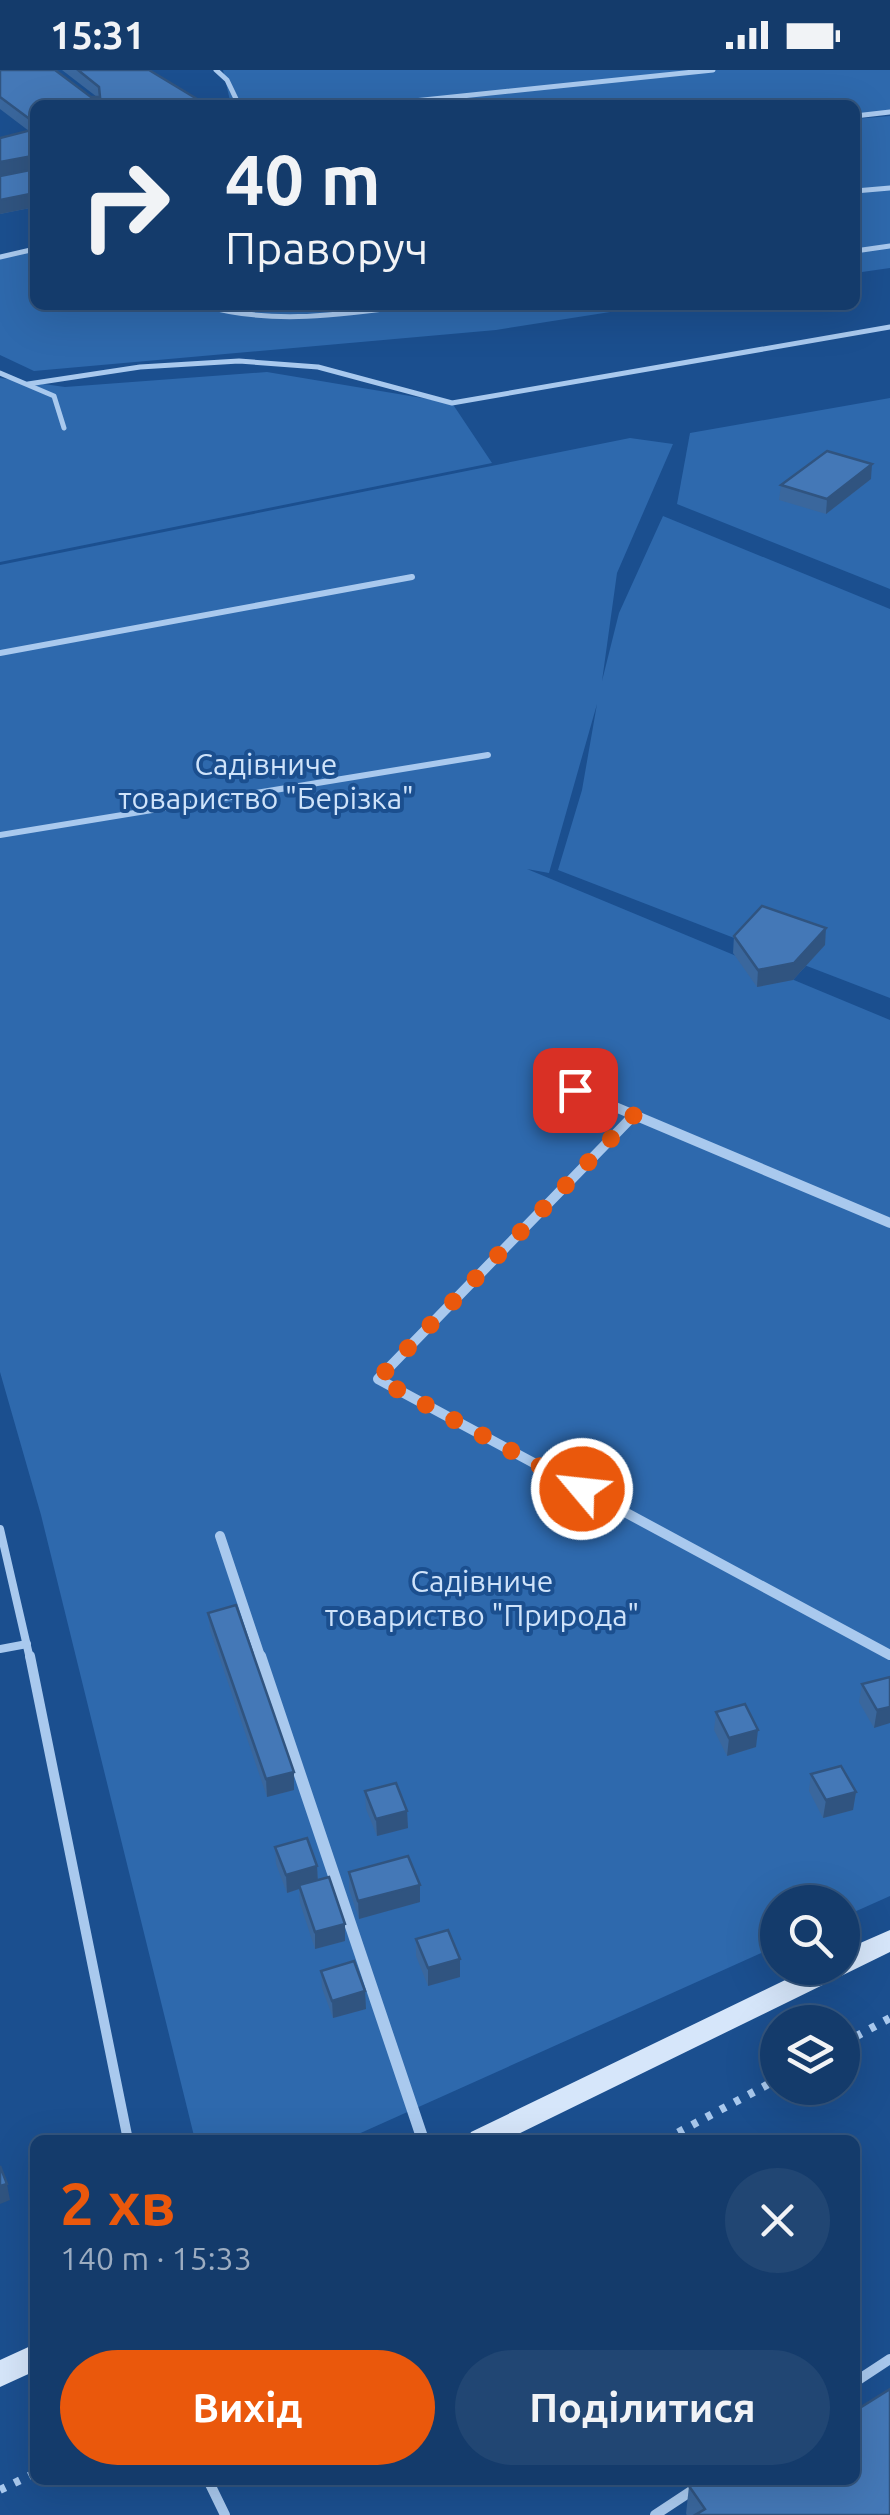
<!DOCTYPE html>
<html lang="uk">
<meta charset="utf-8">
<style>
body{margin:0;font-family:Ubuntu,sans-serif;background:#214673;color:#f1f3f6;height:100vh;display:flex;flex-direction:column;font-size:38px;white-space:nowrap}
*{box-sizing:border-box;margin:0}
p{font-size:32px;color:#9dadc1}
.icon{flex:none;width:55px;height:55px;fill:none;stroke:currentColor;stroke-width:2;stroke-linecap:round;stroke-linejoin:round}
.map{position:relative;flex:1;overflow:hidden}
.side{position:absolute;left:30px;top:2065px;width:830px;height:350px;display:flex;flex-direction:column;background:#143b6b;border-radius:15px;box-shadow:0 10px 40px #0002,0 0 0 2px #33557e}
.side>*{flex:none}
.hud{position:absolute;left:30px;top:30px;width:830px;height:210px;border-radius:15px;box-shadow:0 10px 40px #0002,0 0 0 2px #33557e;background:#143b6b;color:#f1f3f6;overflow:hidden}
.fabs{position:absolute;left:760px;top:1815px;display:grid;gap:20px}
.fabs a{display:grid;place-items:center;width:100px;height:100px;border-radius:50%;background:#143b6b;box-shadow:0 10px 40px #0002,0 0 0 2px #33557e;font-size:50px}
.pin{position:absolute;display:grid;place-items:center;width:85px;height:85px;color:#fff;margin:-42px;border-radius:20px;box-shadow:0 5px 15px #0006}
.me{position:absolute;width:110px;margin:-55px;rotate:298deg;stroke-linejoin:round;filter:drop-shadow(0 0 8px #0008)}
.turn{display:flex;align-items:center;gap:35px;height:210px;padding:0 30px;font-size:45px}
.turn .icon{width:130px;height:130px;stroke-width:2.5}
.turn b{display:block;font-size:70px;line-height:85px}
.round{display:grid;place-items:center;flex:none;width:105px;height:105px;border-radius:52px;background:#214673}
.summary{display:flex;align-items:center;justify-content:space-between;height:170px;padding:0 30px}
h1{font-size:60px;font-weight:600;line-height:75px;color:#ea580c}
.cta{display:flex;gap:20px;margin-top:auto;padding:20px 30px}
.cta a{flex:1;height:115px;border-radius:60px;background:#ea580c;color:#fff;font-size:40px;font-weight:600;line-height:115px;text-align:center}
.cta a+a{background:#214673;color:#f1f3f6}
.status{display:flex;justify-content:space-between;align-items:center;height:70px;padding:0 50px;background:#143b6b;direction:ltr}
.status svg{height:28px;fill:currentColor}
.map>svg:first-child{display:block}
.green{fill:#2e69ad}
.lines{fill:none;stroke-linecap:round;stroke-linejoin:round}
.path{stroke:#a9c9ee;stroke-width:8;stroke-dasharray:6 10;stroke-linecap:butt}
.lane-far3{stroke:#a9c9ee;stroke-width:5}
.lane-far2{stroke:#a9c9ee;stroke-width:6}
.lane-far1{stroke:#a9c9ee;stroke-width:8}
.lane{stroke:#a9c9ee;stroke-width:10}
.street-far1{stroke:#a9c9ee;stroke-width:10}
.street{stroke:#a9c9ee;stroke-width:12}
.secondary{fill:#d6e6fa;fill-rule:evenodd}
.wall{fill:#3a679d}
.shaded-wall{fill:#305480}
.building{fill:#4478b7;stroke:#305480;stroke-width:2.5}
.route{stroke:#ea580c;stroke-width:18;stroke-dasharray:0 32.4}
.labels{text-anchor:middle;stroke-width:8;stroke-linejoin:round;paint-order:stroke}
.park-label{font-size:30px;fill:#cfe3fa;stroke:#1b4f8f}
</style>
<div class="status"><b>15:31</b><svg viewBox="0 0 49 12"><path d="M0 12V9h3v3zM5 12V6h3v6zM10 12V3h3v9zM15 12V0h3v12zM26 1h20v11H26zM47 4h2v5h-2z"/></svg></div>
<div class="map">
<svg width="890" height="2445" viewBox="0 0 890 2445">
<rect width="100%" height="100%" fill="#1b4f8f"/>
<g class="green">
<path d="M223 0H890V42L855 45V35H231Z"/>
<path d="M890 46V198L855 203V49Z"/>
<path d="M35 179V235H655L496 260 34 301 0 285V188Z"/>
<path d="M267 302 452 333 492 393 0 492V308L65 317Z"/>
<path d="M890 328V519L677 434 690 363Z"/>
<path d="M630 368 673 374 617 503 602 611 619 543 663 446 890 539V928L558 800 582 720 597 634 549 803 527 799 890 950V1826L843 1847 842 1832H778L777 1876 345 2070H195L41 1445 0 1302V495Z"/>
</g>
<g class="lines">
<g class="path">
<path d="M842 1974 890 1948"/>
<path d="M664 2070 778 2009"/>
<path d="M0 2420 35 2403"/>
</g>
<g class="lane-far3">
<path d="M216 0 227 10 239 35"/>
<path d="M375 35 713 0"/>
<path d="M855 46 890 42"/>
<path d="M855 121 890 118"/>
<path d="M855 181 890 176"/>
<path d="M0 187 35 179"/>
<path d="M202 235C274 256 343 244 416 235"/>
<path d="M0 303 54 326 64 358"/>
<path d="M28 314 140 297 239 291 318 297 452 333 890 257"/>
</g>
<g class="lane-far2">
<path d="M0 583 412 507"/>
<path d="M0 765 488 685"/>
</g>
<g class="lane-far1">
<path d="M0 1459 30 1589"/>
<path d="M0 1579 27 1574"/>
</g>
<g class="lane">
<path d="M30 1586 128 2070"/>
<path d="M855 2312 890 2289"/>
<path d="M208 2410 225 2445"/>
<path d="M655 2445 708 2410"/>
</g>
<g class="street-far1">
<path d="M575 1020 890 1153"/>
<path d="M634 1045 378 1309 890 1585"/>
<path d="M220 1466 261 1589"/>
</g>
<path class="street" d="M260 1586 423 2070"/>
<g class="secondary">
<path d="M890 1860V1882L506 2070H467L471 2062 810 1898H842V1881Z"/>
<path d="M35 2274V2301L0 2317V2290Z"/>
</g>
</g>
<g class="wall">
<path d="M0 0 91 27H97L62 0H149L207 35H35V137L0 144V106L29 61 0 39Z"/>
<path d="M871 409 826 444 779 430 781 415Z"/>
<path d="M734 866 825 875 793 910 757 917 733 883Z"/>
<path d="M208 1543 294 1702V1720L267 1727 210 1560Z"/>
<path d="M890 1607 874 1658 859 1632 862 1614Z"/>
<path d="M716 1642 756 1677 727 1686 714 1660Z"/>
<path d="M811 1704 856 1722 853 1740 823 1748 809 1721Z"/>
<path d="M365 1721 407 1741 408 1758 377 1766 366 1739Z"/>
<path d="M275 1777 317 1796 318 1810 345 1854V1871L315 1879 300 1833 299 1819 287 1823 276 1794Z"/>
<path d="M349 1802 420 1815V1832L359 1849 349 1819Z"/>
<path d="M416 1869 460 1907 428 1916 416 1886Z"/>
<path d="M321 1901 365 1921 366 1939 333 1948 322 1918Z"/>
<path d="M855 2410 890 2445H687L686 2444 689 2416Z"/>
</g>
<g class="shaded-wall">
<path d="M32 86 34 99 0 106V92Z"/>
<path d="M35 123V137L0 144V130Z"/>
<path d="M872 394 871 409 826 444 827 429Z"/>
<path d="M826 858 825 875 793 910 757 917 758 900Z"/>
<path d="M890 1637V1653L874 1658 877 1640Z"/>
<path d="M758 1660 756 1677 727 1686 729 1668Z"/>
<path d="M294 1702V1720L267 1727 266 1709Z"/>
<path d="M856 1722 853 1740 823 1748 826 1730Z"/>
<path d="M407 1741 408 1758 377 1766 376 1749Z"/>
<path d="M317 1796 318 1814 299 1815V1819L287 1823 286 1805Z"/>
<path d="M420 1815V1832L359 1849 358 1831Z"/>
<path d="M345 1854V1871L315 1879V1862Z"/>
<path d="M460 1889V1907L428 1916V1898Z"/>
<path d="M365 1921 366 1939 333 1948 332 1931Z"/>
<path d="M7 2114 10 2130 0 2134V2116Z"/>
</g>
<g class="building">
<path d="M0 0H55L91 27H100L99 17 78 0H149L207 35H35V53L0 27Z"/>
<path d="M35 59V88L32 86 0 92V68Z"/>
<path d="M35 99V123L0 130V106Z"/>
<path d="M827 381 872 394 827 429 781 415Z"/>
<path d="M762 836 826 858 794 893 758 900 734 866Z"/>
<path d="M236 1535 294 1702 266 1709 208 1543Z"/>
<path d="M890 1607V1637L877 1640 862 1614Z"/>
<path d="M745 1634 758 1660 729 1668 716 1642Z"/>
<path d="M841 1696 856 1722 826 1730 811 1704Z"/>
<path d="M396 1713 407 1741 376 1749 365 1721Z"/>
<path d="M307 1768 317 1796 286 1805 275 1777Z"/>
<path d="M408 1786 420 1815 358 1831 349 1802Z"/>
<path d="M329 1807 345 1854 315 1862 299 1815Z"/>
<path d="M448 1860 460 1889 428 1898 416 1869Z"/>
<path d="M354 1891 365 1921 332 1931 321 1901Z"/>
<path d="M0 2096 7 2114 0 2116Z"/>
<path d="M890 2319V2445H695L705 2439 689 2416 698 2410H855V2341Z"/>
</g>
<g class="lines">
<path class="route" d="M575 1020 634 1045 378 1309 582 1419"/>
</g>
<g class="labels">
<g class="park-label">
<text x="266" y="705">Садівниче<tspan x="266" dy="34">товариство "Берізка"</tspan></text>
<text x="482" y="1522">Садівниче<tspan x="482" dy="34">товариство "Природа"</tspan></text>
</g>
</g>
</svg>
<div class="fabs">
<a><svg class="icon" aria-label="search" viewBox="0 0 24 24"><circle cx="10" cy="10" r="6"/><path d="M15 15l6 6"/></svg></a>
<a><svg class="icon" aria-label="layers" viewBox="0 0 24 24"><path d="M12 4l9 5-9 5-9-5zM3 14l9 5 9-5"/></svg></a>
</div>
<div class="pin" style="left:575px;top:1020px;background:#d93025"><svg class="icon" aria-label="arrive" viewBox="0 0 24 24"><path d="M6 21V4h12l-3 4 3 4H6"/></svg></div>
<svg class="me" style="left:582px;top:1419px" viewBox="-20 -20 40 40"><circle r="17" fill="#ea580c" stroke="#fff" stroke-width="3"/><path d="M0-11L8 9 0 5-8 9z" fill="#fff"/></svg>
<div class="hud">
<div class="turn"><svg class="icon" aria-label="right" viewBox="0 0 24 24"><path d="M7 20v-9h11M14 6l5 5-5 5"/></svg><div><b>40 m</b>Праворуч</div></div>
</div>
<section class="side">
<div class="summary"><div><h1>2 хв</h1><p>140 m · 15:33</p></div><a class="round"><svg class="icon" aria-label="close" viewBox="0 0 24 24"><path d="M6 6l12 12M18 6L6 18"/></svg></a></div>
<div class="cta"><a>Вихід</a><a>Поділитися</a></div>
</section>
</div>
